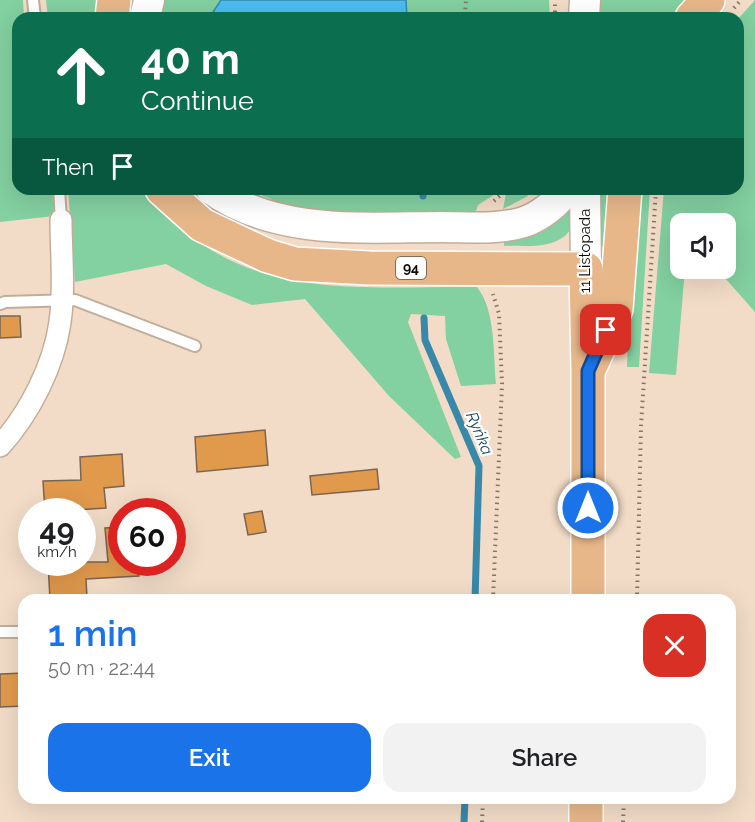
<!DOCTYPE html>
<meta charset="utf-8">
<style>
body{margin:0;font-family:Raleway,sans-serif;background:#f2f2f2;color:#202124;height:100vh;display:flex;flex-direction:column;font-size:22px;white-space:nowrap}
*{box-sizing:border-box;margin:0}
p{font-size:20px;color:#757577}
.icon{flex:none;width:33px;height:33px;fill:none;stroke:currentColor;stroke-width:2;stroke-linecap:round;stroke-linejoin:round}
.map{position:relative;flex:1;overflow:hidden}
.panel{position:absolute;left:18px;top:594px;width:718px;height:210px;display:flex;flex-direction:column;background:#fff;border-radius:18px;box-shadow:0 6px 24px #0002}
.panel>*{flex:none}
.guide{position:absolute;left:12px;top:12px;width:732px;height:183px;border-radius:18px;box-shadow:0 6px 24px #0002;background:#0b6e4f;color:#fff;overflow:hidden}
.fabs{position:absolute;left:670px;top:213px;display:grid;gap:12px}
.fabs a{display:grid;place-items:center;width:66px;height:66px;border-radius:12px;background:#fff;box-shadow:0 6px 24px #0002;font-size:30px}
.speed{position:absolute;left:18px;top:498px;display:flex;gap:12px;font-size:30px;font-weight:700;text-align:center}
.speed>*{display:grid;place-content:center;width:78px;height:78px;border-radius:50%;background:#fff;box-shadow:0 6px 24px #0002;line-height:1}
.speed small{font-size:15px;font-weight:400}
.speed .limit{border:9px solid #d22;background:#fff;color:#111}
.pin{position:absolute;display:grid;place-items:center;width:51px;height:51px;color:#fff;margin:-26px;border-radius:12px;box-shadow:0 3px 9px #0006}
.me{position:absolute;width:66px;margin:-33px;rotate:0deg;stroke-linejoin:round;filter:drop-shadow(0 0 4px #0008)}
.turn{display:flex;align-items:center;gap:21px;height:126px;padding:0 30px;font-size:27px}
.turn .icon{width:78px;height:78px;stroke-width:2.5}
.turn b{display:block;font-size:42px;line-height:51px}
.then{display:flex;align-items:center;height:57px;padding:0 30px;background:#0003;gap:12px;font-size:22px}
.round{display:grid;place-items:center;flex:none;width:63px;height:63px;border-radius:18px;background:#f2f2f2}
.overview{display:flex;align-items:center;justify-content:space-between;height:102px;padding:0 30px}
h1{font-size:36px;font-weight:600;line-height:45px;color:#1a73e8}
.cta{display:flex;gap:12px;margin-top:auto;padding:12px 30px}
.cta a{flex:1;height:69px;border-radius:18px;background:#1a73e8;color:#fff;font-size:24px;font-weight:600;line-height:69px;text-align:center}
.cta a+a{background:#f2f2f2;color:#202124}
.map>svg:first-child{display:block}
.green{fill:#83d0a0}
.water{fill:#49bdf1;stroke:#3888aa;stroke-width:1.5}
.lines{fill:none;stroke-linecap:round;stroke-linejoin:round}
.stream{stroke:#3888aa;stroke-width:7}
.building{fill:#e19a4c;stroke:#796553;stroke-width:1.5}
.lane-casing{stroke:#c2ad99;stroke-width:14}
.street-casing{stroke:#c2ad99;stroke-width:24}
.secondary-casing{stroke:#c2ad99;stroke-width:33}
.primary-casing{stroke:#fff;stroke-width:36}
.path{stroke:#847567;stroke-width:4;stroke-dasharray:1.5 4.5;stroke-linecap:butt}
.lane{stroke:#fff;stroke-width:10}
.street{stroke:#fff;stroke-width:21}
.secondary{stroke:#fff;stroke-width:30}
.primary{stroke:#e7b78a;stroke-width:33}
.route-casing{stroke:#114b97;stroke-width:15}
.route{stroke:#1a73e8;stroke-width:10}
.labels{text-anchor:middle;stroke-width:4.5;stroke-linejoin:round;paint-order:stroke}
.shield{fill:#fff;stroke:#595450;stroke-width:1.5}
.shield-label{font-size:14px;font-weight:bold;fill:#120b05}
.street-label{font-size:15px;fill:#120b05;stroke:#fff}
.water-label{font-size:16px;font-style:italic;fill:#16465c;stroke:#fff}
</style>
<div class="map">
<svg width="755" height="822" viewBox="0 0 755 822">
<rect width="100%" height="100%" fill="#f2dcc7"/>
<g class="green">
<path d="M0 0H23L24 18H18V189H52L54 216 0 222Z"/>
<path d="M46 0H98L95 18H48Z"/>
<path d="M165 0H549L550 18H161Z"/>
<path d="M600 0H689L675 18H601Z"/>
<path d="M755 0V312L717 269 726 268V224H681V268L685 269 676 375 649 373 664 189H738V19Z"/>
<path d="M68 189H140C241 304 339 286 477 287 496 311 493 354 496 384L461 386 446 339 445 316 411 314 408 322 461 457 455 459 389 396 305 299 252 305 206 286 166 264 75 282Z"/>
<path d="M247 189H503L478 205 475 214 375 216 290 207Z"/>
<path d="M513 189H529L525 192 528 196 503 209 506 194Z"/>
<path d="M601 189H611L606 247H601Z"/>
<path d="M640 189H650L639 367H627L630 282Z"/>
<path d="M572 203V227C558 251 527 245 504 246V242C533 238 550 221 572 203Z"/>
</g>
<path class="water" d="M221 0H406L407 18H209Z"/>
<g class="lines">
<g class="stream">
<path d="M423 196V189"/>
<path d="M424 318 425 340 479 466 475 600"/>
<path d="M464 822 465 798"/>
</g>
</g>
<g class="building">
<path d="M0 316H20L21 337 0 338Z"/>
<path d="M265 430 268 465 197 472 195 437Z"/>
<path d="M122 454 124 486 104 488 106 508 45 512 43 481 81 480 80 457Z"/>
<path d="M377 469 379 489 312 495 310 476Z"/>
<path d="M262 511 266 532 248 535 244 514Z"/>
<path d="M122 527V562H138L139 576 86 579 87 598 50 600 48 562H108L105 528Z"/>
<path d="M24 673V706L0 707V674Z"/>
</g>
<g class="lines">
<defs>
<g id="lane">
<path d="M33 0 35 18"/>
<path d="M59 189 61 220"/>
<path d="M0 304 5 302 75 300 195 346"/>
<path d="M0 632H24"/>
</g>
<path id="street" d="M0 446C29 414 54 366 60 322 65 289 61 253 61 220"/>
<g id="secondary">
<path d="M145 18 149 0"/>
<path d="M584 18 585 0"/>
<path d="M211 189C277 236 365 227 442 227 467 227 499 230 524 222 539 217 558 203 566 189"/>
<path d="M585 189 586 269"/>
</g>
<g id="primary">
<path d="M112 18 114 0"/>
<path d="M692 18 708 0"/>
<path d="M162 189 202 225 268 256 295 264 369 268 586 269 588 371V600"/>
<path d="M591 365 616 309 625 189"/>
<path d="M586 822V798"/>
</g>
</defs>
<use href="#lane" class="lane-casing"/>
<use href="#street" class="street-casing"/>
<use href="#secondary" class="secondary-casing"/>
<use href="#primary" class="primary-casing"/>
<g class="path">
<path d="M734 8 741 0"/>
<path d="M465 15 466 0"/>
<path d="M555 18V0"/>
<path d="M494 201 507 189"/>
<path d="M493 600 502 384 499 314 493 294"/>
<path d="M637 600 641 426 656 189"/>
<path d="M482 822 483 798"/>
<path d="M623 822 624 798"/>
</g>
<use href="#lane" class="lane"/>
<use href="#street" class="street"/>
<use href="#secondary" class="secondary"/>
<use href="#primary" class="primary"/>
</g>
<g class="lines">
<defs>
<path id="route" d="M588 508V371L606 330"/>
</defs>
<use href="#route" class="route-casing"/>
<use href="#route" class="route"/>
</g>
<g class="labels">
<rect class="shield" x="396" y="257" width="30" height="22" rx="4.5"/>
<g class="shield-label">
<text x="411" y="273">94</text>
</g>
<g class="street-label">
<text transform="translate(585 251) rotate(-90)" y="5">11 Listopada</text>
</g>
<g class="water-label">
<text transform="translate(480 433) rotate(67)" y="6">Ryńka</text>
</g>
</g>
</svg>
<div class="fabs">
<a><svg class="icon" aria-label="sound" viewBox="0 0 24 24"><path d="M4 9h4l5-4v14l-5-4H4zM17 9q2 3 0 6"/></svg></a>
</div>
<div class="speed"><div>49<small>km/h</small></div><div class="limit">60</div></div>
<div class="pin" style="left:606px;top:330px;background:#d93025"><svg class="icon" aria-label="arrive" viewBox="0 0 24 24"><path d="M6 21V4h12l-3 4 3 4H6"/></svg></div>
<svg class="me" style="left:588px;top:508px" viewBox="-20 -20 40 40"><circle r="17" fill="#1a73e8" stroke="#fff" stroke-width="3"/><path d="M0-11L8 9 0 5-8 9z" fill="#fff"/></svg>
<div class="guide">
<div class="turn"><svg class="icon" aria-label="ahead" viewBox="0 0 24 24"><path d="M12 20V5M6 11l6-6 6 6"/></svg><div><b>40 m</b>Continue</div></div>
<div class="then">Then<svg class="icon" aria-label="arrive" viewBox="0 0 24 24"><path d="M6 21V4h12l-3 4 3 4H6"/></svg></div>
</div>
<section class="panel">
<div class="overview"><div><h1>1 min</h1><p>50 m · 22:44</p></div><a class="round" style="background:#d93025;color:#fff"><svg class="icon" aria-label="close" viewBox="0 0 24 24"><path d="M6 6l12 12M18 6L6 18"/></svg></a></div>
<div class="cta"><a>Exit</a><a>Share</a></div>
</section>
</div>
